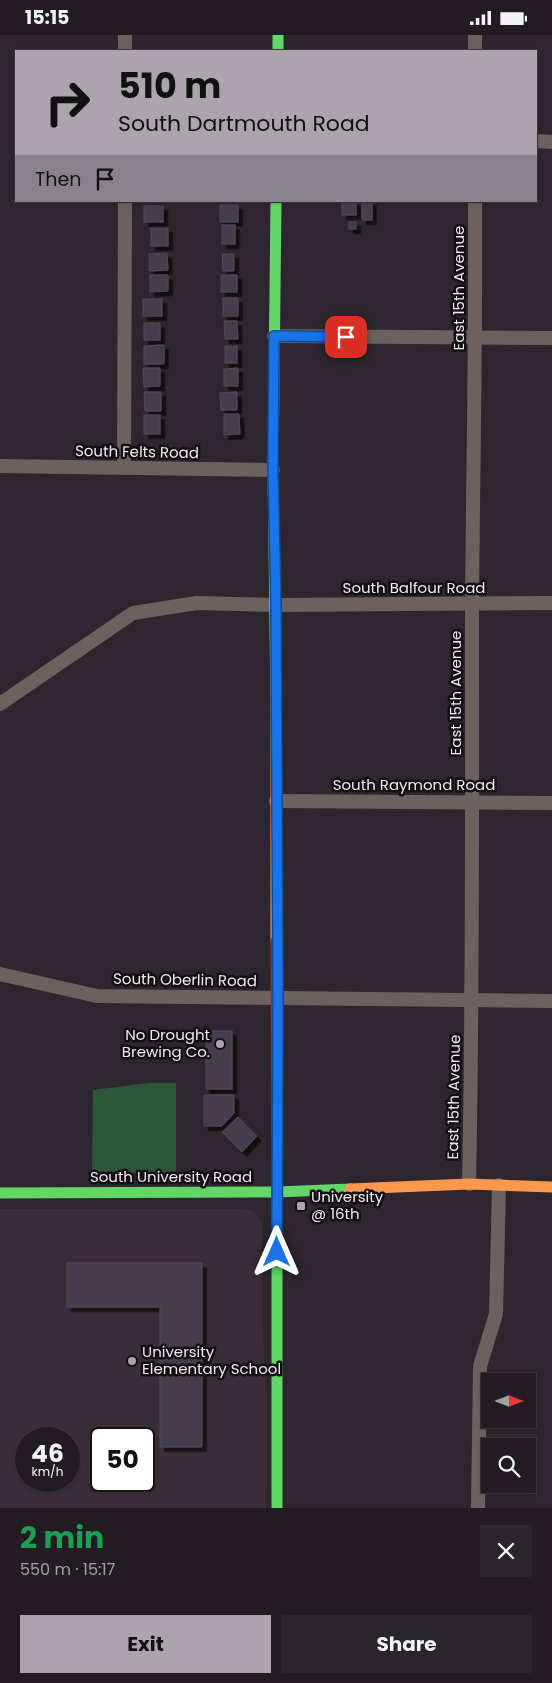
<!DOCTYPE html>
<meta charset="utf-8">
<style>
body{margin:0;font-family:Poppins,sans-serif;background:#2a252a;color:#f1f3f6;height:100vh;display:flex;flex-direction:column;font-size:19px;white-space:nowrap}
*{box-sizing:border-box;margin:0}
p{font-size:16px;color:#a2a1a5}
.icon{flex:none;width:28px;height:28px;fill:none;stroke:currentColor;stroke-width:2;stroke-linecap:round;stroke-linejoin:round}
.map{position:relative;height:1473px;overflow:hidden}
.drawer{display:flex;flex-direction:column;background:#221c22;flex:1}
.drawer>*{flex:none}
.top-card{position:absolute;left:15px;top:15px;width:522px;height:152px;border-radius:0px;box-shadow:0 1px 4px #0004,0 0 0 1px #3f3a40;background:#aba4ad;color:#111;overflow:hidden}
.needle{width:32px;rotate:90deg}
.tools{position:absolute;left:481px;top:1338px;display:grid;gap:10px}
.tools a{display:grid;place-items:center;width:55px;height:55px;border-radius:0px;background:#221c22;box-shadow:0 1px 4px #0004,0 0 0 1px #3f3a40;font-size:25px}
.speed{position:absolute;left:15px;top:1392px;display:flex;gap:10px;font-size:25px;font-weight:700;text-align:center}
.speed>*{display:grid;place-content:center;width:65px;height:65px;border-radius:50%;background:#221c22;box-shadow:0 1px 4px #0004,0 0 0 1px #3f3a40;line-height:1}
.speed small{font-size:12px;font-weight:400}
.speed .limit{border:2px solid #111;border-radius:8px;background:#fff;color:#111}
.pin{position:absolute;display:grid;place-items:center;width:42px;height:42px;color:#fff;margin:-21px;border-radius:10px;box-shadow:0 2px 8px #0006}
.me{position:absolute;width:55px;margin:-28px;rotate:0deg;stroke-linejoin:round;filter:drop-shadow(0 0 4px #0008)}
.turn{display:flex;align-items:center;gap:18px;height:105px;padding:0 20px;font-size:22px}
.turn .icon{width:65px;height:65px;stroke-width:2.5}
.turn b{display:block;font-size:35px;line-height:42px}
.then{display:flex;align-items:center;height:48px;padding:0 20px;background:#0003;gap:10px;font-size:19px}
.round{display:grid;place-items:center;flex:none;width:52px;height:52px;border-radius:0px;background:#2a252a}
.head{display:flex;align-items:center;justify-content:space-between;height:85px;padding:0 20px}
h1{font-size:30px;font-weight:700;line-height:38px;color:#1e9e55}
.button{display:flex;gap:10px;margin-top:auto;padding:10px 20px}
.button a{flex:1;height:58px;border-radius:0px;background:#aba4ad;color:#111;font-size:20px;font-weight:700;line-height:58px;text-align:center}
.button a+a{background:#2a252a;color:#f1f3f6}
.status{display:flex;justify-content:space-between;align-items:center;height:35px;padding:0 25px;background:#221c22;direction:ltr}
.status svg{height:14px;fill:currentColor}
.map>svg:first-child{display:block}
.education{fill:#3b2d38;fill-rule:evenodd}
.green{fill:#2b5639}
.building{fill:#443e4b;stroke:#4f4c53;filter:url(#shadow)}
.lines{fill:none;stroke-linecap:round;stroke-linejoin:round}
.street{stroke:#6b625f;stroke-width:14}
.fast{stroke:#63d668;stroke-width:11}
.slow{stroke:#ff974d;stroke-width:11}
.jam{stroke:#b3261e;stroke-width:11}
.route-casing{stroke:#114b97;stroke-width:12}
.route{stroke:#1a73e8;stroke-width:9}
.poi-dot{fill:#aba4ad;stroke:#140e15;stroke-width:2}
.labels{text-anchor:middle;stroke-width:5;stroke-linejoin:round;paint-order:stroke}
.street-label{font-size:15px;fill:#efe8f2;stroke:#140e15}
.poi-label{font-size:15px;fill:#efe8f2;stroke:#140e15;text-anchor:start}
</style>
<div class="status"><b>15:15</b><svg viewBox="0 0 49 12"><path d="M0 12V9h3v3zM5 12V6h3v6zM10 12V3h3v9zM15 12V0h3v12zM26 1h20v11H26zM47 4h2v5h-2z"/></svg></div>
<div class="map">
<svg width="552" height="1473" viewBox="0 0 552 1473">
<defs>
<filter id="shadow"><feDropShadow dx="4.5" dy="4.5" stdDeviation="0" flood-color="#0009"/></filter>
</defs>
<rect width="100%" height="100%" fill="#2d262e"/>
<path class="education" d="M0 1174H245L254 1176 259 1182 262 1188V1280L267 1372 266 1473H0ZM26 1404H69V1446H26ZM101 1404H144V1446H101Z"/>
<path class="green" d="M148 1048H176V1139L92 1137 93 1055Z"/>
<g class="building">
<rect x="342" y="166" width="14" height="14"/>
<rect x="362" y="166" width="10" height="19"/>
<rect x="220" y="170" width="18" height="17"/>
<rect x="144" y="171" width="19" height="16"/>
<rect x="349" y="187" width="7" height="7"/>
<rect x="222" y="190" width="13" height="19"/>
<rect x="151" y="193" width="17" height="18"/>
<path d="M167 218 168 235 149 236V219Z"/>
<path d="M222 219H234V236H223Z"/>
<path d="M150 240H168V256L150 257Z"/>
<rect x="221" y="240" width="16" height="17"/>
<rect x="223" y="263" width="15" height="18"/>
<rect x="143" y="264" width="19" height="17"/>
<path d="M224 286H237L238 304H225Z"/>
<rect x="144" y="288" width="16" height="17"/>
<path d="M164 310V329H144V311Z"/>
<rect x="225" y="311" width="12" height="17"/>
<path d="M143 333H160V351L144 352Z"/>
<path d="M238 333V351H224V334Z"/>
<path d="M144 357H161V376H145Z"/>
<path d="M237 357V375H221L220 358Z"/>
<path d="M224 379H239L240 399 224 400Z"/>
<rect x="144" y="380" width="16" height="19"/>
<rect x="206" y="996" width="26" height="58"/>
<path d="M204 1060H234V1078L222 1091H204Z"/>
<path d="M238 1082 257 1101 242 1117 222 1097Z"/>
<path d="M67 1228H202V1412H160V1272H67Z"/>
</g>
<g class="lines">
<g class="street">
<path d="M125 16V0"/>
<path d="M475 16V0"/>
<path d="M536 106 552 107"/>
<path d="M274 301 552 303"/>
<path d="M0 431 273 435"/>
<path d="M124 433 125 166"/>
<path d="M0 669 133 578 197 568 276 570 552 568"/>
<path d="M276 766 552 768"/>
<path d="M0 939 97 961 552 966"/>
<path d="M469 1149C473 956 472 764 472 571 473 436 476 301 475 166"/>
<path d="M478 1473 480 1331 496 1279 499 1150"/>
</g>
<g class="fast">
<path d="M278 0V16"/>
<path d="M276 166 273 435 276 671"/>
<path d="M0 1158 277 1157 350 1154"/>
<path d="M277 1163V1473"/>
</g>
<g class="slow">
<path d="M276 671V906"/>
<path d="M350 1154 469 1149 552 1152"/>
</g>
<path class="jam" d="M276 906 277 1163"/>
</g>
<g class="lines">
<defs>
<path id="route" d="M277 1217 278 963 276 570 273 435 274 301 346 302"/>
</defs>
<use href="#route" class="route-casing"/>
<use href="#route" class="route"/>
</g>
<g class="poi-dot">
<circle cx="220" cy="1009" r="5"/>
<rect x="296" y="1166" width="10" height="10" rx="2.5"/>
<circle cx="132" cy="1326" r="5"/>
</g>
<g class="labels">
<g class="street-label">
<text transform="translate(459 253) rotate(-90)" y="5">East 15th Avenue</text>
<text transform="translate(137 417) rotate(1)" y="5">South Felts Road</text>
<text x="414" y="558">South Balfour Road</text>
<text transform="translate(456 658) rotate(-90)" y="5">East 15th Avenue</text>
<text x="414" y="755">South Raymond Road</text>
<text transform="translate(185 945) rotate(1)" y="5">South Oberlin Road</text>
<text transform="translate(454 1062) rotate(-89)" y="5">East 15th Avenue</text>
<text x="171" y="1147">South University Road</text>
</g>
<g class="poi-label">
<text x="210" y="1005" text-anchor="end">No Drought<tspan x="210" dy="17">Brewing Co.</tspan></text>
<text x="311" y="1167">University<tspan x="311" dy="17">@ 16th</tspan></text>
<text x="142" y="1322">University<tspan x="142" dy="17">Elementary School</tspan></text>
</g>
</g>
</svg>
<div class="tools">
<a><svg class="needle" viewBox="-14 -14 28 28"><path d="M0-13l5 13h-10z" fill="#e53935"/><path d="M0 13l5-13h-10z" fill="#a2a1a5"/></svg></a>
<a><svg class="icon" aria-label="search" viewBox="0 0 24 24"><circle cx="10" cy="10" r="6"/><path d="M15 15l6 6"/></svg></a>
</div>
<div class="speed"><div>46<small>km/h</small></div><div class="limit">50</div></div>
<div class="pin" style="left:346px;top:302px;background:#d93025"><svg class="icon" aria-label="arrive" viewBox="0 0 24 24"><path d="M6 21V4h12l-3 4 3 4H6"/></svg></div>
<svg class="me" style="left:277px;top:1217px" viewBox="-20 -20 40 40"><path d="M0-17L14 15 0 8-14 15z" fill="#1a73e8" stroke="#fff" stroke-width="4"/></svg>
<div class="top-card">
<div class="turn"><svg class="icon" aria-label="right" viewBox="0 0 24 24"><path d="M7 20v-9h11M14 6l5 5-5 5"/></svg><div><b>510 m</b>South Dartmouth Road</div></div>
<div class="then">Then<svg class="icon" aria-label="arrive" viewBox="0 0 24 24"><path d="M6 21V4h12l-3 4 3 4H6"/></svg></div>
</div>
</div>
<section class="drawer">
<div class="head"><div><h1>2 min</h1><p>550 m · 15:17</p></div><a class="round"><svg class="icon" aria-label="close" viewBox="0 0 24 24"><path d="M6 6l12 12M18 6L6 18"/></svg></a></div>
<div class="button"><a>Exit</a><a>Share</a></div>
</section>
